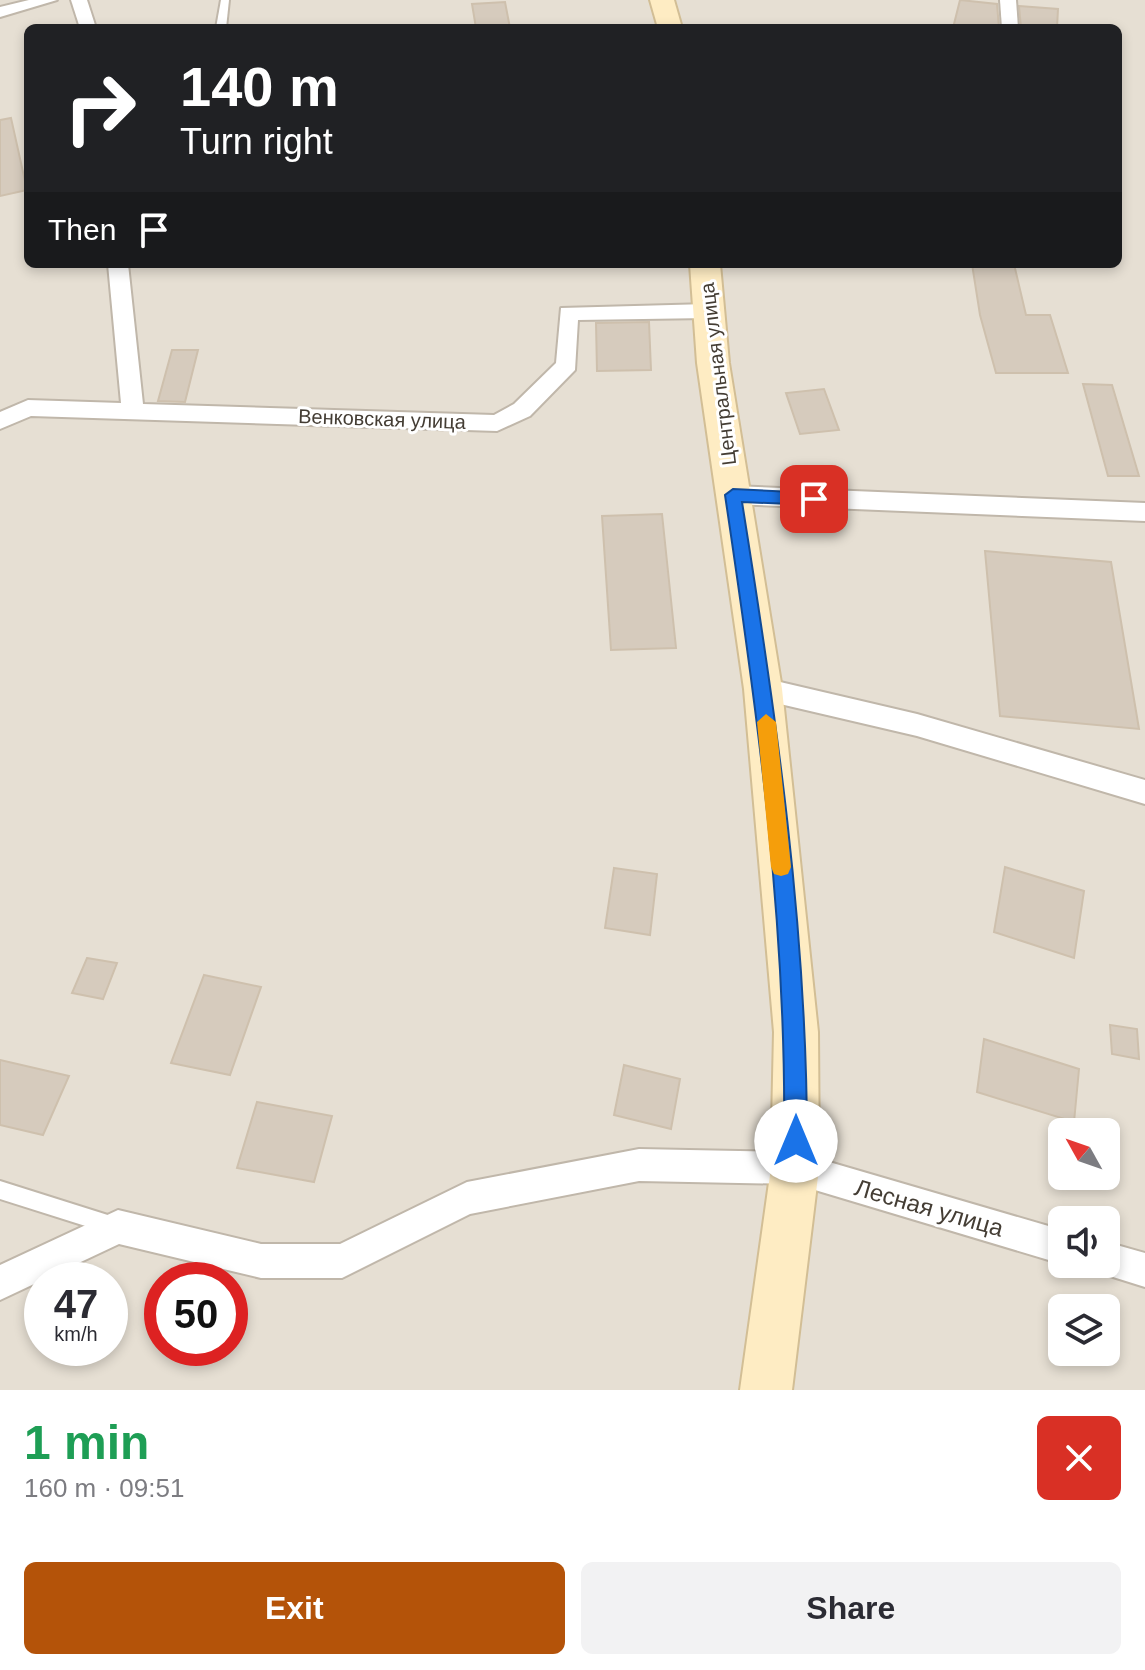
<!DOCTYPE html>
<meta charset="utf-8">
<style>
body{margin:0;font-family:Arial,sans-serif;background:#f2f2f3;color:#2b2b33;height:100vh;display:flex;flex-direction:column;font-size:30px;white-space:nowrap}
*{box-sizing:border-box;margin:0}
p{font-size:26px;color:#7c7c81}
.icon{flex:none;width:44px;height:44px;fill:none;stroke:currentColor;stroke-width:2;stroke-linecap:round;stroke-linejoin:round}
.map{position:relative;height:1390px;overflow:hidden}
.sheet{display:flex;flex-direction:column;background:#fff;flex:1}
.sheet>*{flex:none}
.hud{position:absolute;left:24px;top:24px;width:1098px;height:244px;border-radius:12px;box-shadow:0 4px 12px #0003;background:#202124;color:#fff;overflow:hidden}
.needle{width:52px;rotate:310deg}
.tools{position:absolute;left:1048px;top:1118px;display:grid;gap:16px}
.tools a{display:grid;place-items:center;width:72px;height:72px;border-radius:12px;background:#fff;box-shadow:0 4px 12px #0003;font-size:40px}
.speed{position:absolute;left:24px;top:1262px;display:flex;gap:16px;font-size:40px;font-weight:700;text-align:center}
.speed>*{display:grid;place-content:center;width:104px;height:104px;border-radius:50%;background:#fff;box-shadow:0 4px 12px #0003;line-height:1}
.speed small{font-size:20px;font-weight:400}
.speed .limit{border:12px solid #d22;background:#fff;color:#111}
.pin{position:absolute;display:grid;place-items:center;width:68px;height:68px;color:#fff;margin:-34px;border-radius:16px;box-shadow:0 4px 12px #0006}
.me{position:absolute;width:88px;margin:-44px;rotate:0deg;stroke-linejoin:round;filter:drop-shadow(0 0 6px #0008)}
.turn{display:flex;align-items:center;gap:28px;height:168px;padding:0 24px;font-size:36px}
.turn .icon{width:104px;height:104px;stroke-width:2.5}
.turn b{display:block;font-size:56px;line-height:68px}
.then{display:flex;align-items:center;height:76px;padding:0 24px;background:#0003;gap:16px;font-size:30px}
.round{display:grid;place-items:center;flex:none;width:84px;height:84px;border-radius:12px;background:#f2f2f3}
.overview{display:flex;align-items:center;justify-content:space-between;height:136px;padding:0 24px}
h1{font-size:48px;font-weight:800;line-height:60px;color:#1e9e55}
.button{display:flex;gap:16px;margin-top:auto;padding:16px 24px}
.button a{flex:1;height:92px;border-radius:12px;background:#b45309;color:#fff;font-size:32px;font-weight:800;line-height:92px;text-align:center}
.button a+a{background:#f2f2f3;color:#2b2b33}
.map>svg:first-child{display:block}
.residential{fill:#e6dfd3;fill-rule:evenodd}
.building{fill:#d6cbbd;stroke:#cec0ad;stroke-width:2}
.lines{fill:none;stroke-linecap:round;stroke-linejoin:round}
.lane-casing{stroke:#c0b7aa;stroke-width:4}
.street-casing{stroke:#c0b7aa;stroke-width:4}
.secondary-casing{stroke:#d2be95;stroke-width:4}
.lane{fill:#fff;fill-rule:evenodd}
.street{fill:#fff;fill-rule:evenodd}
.secondary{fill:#feecc3;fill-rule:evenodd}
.route{fill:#1a73e8;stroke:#114b97;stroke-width:2}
.slow{fill:#f59e0b}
.labels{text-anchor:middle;stroke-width:6;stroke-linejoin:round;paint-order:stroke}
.street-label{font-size:20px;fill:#443d34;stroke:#fff}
.near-street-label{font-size:24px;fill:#443d34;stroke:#fff}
</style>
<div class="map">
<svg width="1145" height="1390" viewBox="0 0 1145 1390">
<rect width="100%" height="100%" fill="#f2ede5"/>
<path class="residential" d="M0 0H1145V1390H0ZM28 28H1118V264H28ZM1062 1132H1106V1176H1062ZM1062 1220H1106V1264H1062ZM42 1280H110V1348H42ZM162 1280H230V1348H162ZM1062 1308H1106V1352H1062Z"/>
<g class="building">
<path d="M960 0 997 4 999 28H953Z"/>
<path d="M505 2 510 28H476L472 4Z"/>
<path d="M1019 6 1058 9 1057 28H1021Z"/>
<path d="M11 118 27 190 0 196V120Z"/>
<path d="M972 264H1014L1026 315H1050L1068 373H996L980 315Z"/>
<path d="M649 322 651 370 597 371 596 323Z"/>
<path d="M172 350H198L185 402 158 401Z"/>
<path d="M1083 384 1112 385 1139 476H1108Z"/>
<path d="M824 389 839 430 800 434 786 393Z"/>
<path d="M662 514 676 648 611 650 602 516Z"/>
<path d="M985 551 1111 562 1139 729 1000 716Z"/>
<path d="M1005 867 1084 891 1074 958 994 932Z"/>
<path d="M614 868 657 874 650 935 605 928Z"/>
<path d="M87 958 117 963 103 999 72 993Z"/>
<path d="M204 975 261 987 230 1075 171 1063Z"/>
<path d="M1110 1025 1137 1029 1139 1059 1112 1054Z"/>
<path d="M984 1039 1079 1069 1074 1122 977 1092Z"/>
<path d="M0 1060 69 1076 43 1135 0 1125Z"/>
<path d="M624 1065 680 1079 671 1129 614 1115Z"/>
<path d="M257 1102 332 1116 314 1182 237 1168Z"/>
</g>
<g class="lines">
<defs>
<g id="lane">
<path d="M221 0H229L226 28H216Z"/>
<path d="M0 1181 114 1217 120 1220 123 1226 120 1232 114 1235 0 1199Z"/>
</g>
<g id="street">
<path d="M29 0H57L0 17V7Z"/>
<path d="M71 0H87L96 28H80Z"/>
<path d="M1000 0H1016L1018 28H1002Z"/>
<path d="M108 264H128L143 404 494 415 514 404 556 363 561 308 708 304 718 311 708 318 578 320 575 370 530 416 497 431 31 416 0 429V412L28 400 121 403Z"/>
<path d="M733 486 1145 503V521L733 504 725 501 721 495 725 489Z"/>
<path d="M763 678 917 714 1145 780V804L917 736 763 700 754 697 750 689 754 681Z"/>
<path d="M639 1149 795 1152 1062 1230V1264L795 1184 639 1181 470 1214 342 1278H261L119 1244 0 1300V1265L118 1210 261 1244H340L467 1182Z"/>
<path d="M1106 1242 1145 1253V1287L1094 1271 1091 1264H1106Z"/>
</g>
<g id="secondary">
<path d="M650 0H674L682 28H658Z"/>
<path d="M690 264H720L729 363 782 689 818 1032 819 1168 792 1390H740L771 1168 774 1032 744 689 697 363Z"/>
</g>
</defs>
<use href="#lane" class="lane-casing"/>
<use href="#street" class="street-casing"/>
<use href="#secondary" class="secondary-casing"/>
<use href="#lane" class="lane"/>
<use href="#street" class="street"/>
<use href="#secondary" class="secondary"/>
</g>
<path class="route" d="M733 489 814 493 822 499 814 505 742 502C776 714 807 927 807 1141L804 1149 796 1152 788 1149 784 1141C787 925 757 709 725 495Z"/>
<path class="slow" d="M766 714 776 722 791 867 788 874 781 876 774 874 771 867 757 722Z"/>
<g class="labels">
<g class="street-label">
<text transform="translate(718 374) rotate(-97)" y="7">Центральная улица</text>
<text transform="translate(382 419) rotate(2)" y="7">Венковская улица</text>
</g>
<g class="near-street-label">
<text transform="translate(929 1208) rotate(16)" y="8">Лесная улица</text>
</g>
</g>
</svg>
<div class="tools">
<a><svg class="needle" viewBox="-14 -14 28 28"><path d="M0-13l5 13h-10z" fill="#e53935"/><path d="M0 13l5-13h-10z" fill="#7c7c81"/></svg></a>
<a><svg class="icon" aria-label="sound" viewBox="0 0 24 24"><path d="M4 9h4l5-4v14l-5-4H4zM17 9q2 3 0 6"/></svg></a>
<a><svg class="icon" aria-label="layers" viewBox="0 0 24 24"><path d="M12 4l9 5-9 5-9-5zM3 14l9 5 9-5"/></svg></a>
</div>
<div class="speed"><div>47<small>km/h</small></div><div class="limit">50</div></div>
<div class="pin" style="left:814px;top:499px;background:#d93025"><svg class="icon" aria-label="arrive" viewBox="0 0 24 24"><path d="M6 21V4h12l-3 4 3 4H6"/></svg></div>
<svg class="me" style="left:796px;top:1141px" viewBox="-20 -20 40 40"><circle r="19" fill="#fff"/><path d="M0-13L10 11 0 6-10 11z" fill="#1a73e8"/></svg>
<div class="hud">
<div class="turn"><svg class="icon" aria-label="right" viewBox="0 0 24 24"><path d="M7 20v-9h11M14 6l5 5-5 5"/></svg><div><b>140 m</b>Turn right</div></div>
<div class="then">Then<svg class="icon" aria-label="arrive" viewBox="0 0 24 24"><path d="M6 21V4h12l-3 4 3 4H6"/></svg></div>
</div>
</div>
<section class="sheet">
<div class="overview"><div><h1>1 min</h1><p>160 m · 09:51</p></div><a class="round" style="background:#d93025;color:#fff"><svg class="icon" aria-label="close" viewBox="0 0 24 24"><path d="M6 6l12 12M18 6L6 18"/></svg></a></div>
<div class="button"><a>Exit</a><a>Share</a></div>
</section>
